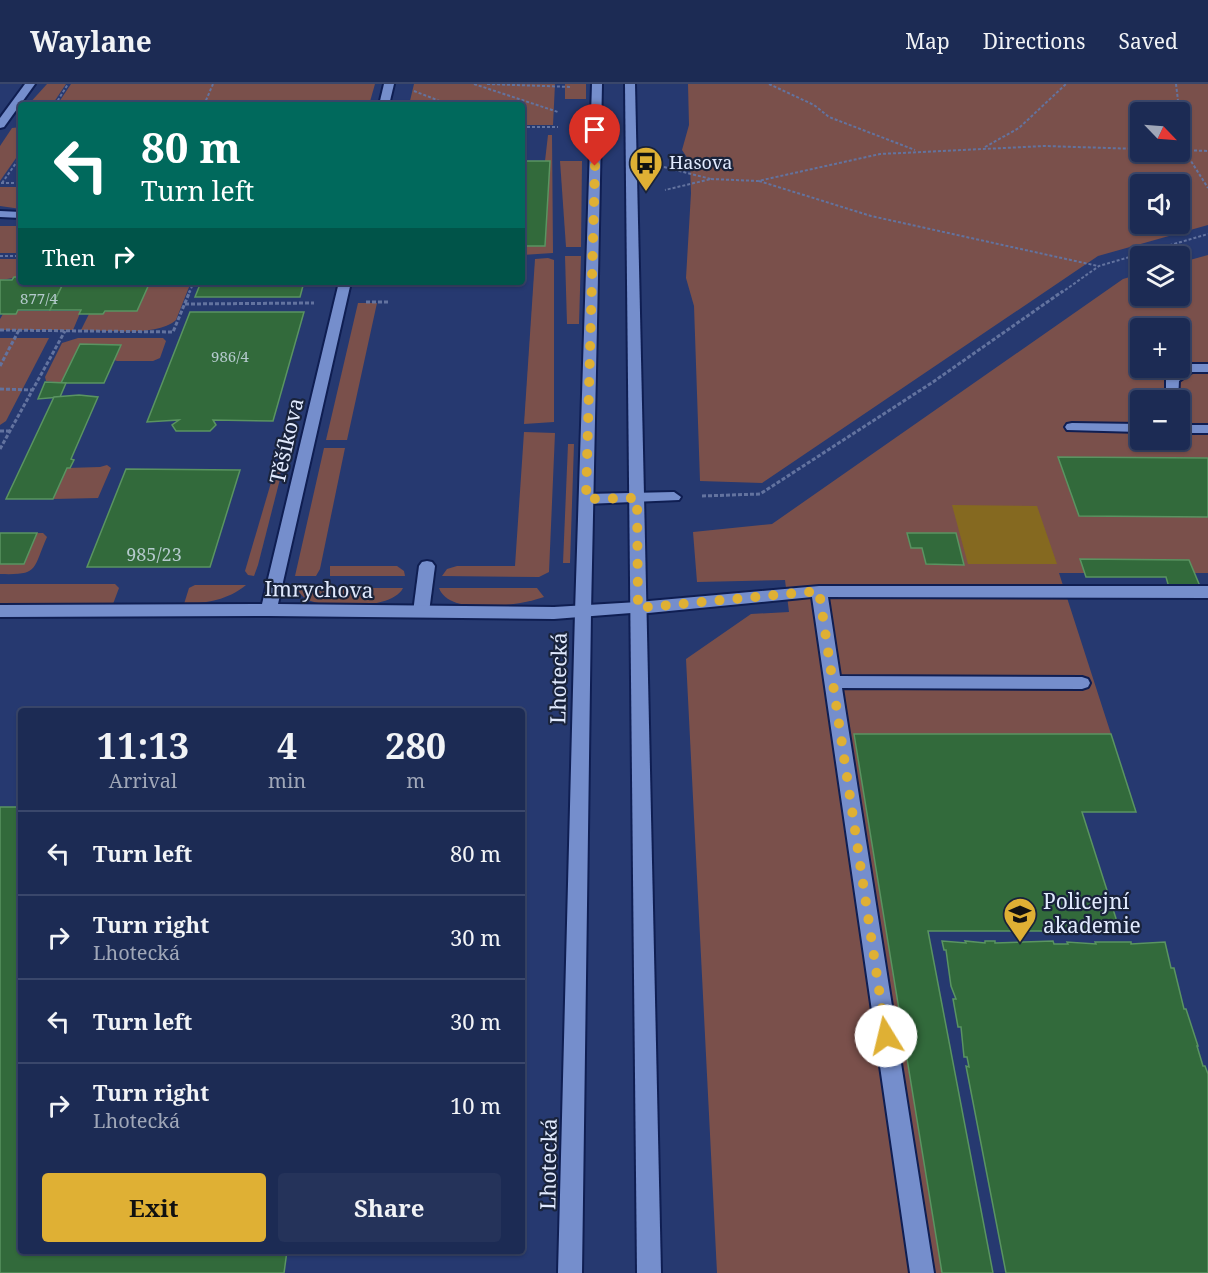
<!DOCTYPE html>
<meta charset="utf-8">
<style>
body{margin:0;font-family:"Noto Serif",serif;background:#25335a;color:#f1f3f6;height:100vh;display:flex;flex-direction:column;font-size:22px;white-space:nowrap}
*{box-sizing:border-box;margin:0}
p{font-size:20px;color:#a0a7b8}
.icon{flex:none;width:33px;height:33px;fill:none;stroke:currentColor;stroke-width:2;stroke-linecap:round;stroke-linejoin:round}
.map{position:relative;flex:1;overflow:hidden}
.details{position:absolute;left:18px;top:624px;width:507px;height:546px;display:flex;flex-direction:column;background:#1c2b54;border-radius:6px;box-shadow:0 2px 4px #0004,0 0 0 2px #3a476b}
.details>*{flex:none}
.banner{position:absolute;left:18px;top:18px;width:507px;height:183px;border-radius:6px;box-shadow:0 2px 4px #0004,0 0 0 2px #3a476b;background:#00695c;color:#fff;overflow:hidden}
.needle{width:39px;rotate:115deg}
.tools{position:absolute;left:1130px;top:18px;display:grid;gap:12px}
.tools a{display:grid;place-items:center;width:60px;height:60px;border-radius:6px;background:#1c2b54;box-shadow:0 2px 4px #0004,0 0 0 2px #3a476b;font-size:30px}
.pin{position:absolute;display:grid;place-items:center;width:51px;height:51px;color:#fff;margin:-62px -26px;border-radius:50% 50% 50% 0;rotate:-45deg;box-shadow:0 0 6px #0007}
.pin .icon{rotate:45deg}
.me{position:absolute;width:66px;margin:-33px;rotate:351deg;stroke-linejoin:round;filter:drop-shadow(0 0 4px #0008)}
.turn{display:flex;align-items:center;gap:21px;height:126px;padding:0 24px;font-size:27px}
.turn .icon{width:78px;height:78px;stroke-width:2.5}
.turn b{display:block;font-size:42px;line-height:51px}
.then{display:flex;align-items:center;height:57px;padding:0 24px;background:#0003;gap:12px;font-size:22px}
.eta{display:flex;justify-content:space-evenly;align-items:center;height:102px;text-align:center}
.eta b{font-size:36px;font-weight:700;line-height:42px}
.button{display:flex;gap:12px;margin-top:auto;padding:12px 24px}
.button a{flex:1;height:69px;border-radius:6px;background:#dfb034;color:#111;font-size:24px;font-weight:700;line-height:69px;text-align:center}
.button a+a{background:#25335a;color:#f1f3f6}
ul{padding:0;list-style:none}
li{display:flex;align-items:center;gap:18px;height:84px;padding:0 24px;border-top:2px solid #3a476b}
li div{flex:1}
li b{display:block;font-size:22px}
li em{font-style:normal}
header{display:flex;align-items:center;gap:36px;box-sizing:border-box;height:84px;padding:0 30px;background:#1c2b54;border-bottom:2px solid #3a476b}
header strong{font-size:28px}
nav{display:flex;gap:33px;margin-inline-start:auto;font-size:21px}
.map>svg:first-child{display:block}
.green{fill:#7a504b;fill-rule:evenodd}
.water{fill:#856920}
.building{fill:#326a3b;stroke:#5a9461;stroke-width:1.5}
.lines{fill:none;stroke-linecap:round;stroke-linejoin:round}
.service-casing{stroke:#0f1e52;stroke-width:4}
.minor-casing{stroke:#0f1e52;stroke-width:4}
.tertiary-casing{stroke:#0f1e52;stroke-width:4}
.path-far1{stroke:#63739f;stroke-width:2;stroke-dasharray:3 2;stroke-linecap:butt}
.path{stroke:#63739f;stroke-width:3;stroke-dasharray:4 2;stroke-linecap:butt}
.service{fill:#758ecc;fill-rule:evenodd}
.minor{fill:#758ecc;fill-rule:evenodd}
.tertiary{fill:#758ecc;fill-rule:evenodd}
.route{stroke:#dfb034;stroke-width:10;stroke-dasharray:0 18}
.labels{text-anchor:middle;stroke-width:4.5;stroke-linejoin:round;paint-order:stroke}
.far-number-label{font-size:15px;fill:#b5cacd}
.far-poi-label{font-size:18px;fill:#e1eafe;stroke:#19233b;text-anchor:start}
.number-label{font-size:18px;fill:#b5cacd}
.street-label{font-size:21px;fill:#e1eafe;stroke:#19233b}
.poi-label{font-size:21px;fill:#e1eafe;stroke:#19233b;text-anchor:start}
</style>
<header>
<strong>Waylane</strong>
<nav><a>Map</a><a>Directions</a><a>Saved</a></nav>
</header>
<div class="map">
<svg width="1208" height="1189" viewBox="0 0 1208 1189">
<rect width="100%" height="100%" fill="#263970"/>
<g class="green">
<path d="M47 0H66L52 21H28Z"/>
<path d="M71 0H375L369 21H57Z"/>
<path d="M414 0H555L553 41H522V21H409Z"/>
<rect x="565" y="0" width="21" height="15"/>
<path d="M688 0H1208V141L1098 172 762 399 700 397 694 222 686 194 691 109 690 78 682 66 689 41ZM1140 28H1179V68H1140ZM1140 100H1179V140H1140Z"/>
<path d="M21 43V67L0 97V62L12 44Z"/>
<path d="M548 51H552L553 169 522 171V162H545L550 77H545Z"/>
<path d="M560 77H582L581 163H566Z"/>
<path d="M0 103H21V125L0 122Z"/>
<rect x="0" y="142" width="21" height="27"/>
<path d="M1208 171V374L1059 373 1208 433V489H1194L1189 476 1081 475 1085 489H1059L1111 650 854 651 942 1189H717L686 575 751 530 789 528 785 496 697 498 693 448 772 440 1123 195 1140 190V212H1179V179ZM1140 244H1179V284H1140ZM1140 316H1179V356H1140ZM907 449H956L964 480H926L922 464 911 463Z"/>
<path d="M565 172H581L579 240H567Z"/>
<path d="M548 174 554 176V338L524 340 535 175Z"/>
<path d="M0 175H21V193L0 196Z"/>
<path d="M149 198H191L176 236C157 253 106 246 81 246L89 230H102Z"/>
<path d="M358 219H377L347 356H326Z"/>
<path d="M17 227H81L73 246H0V235L3 230H15Z"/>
<path d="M0 254H49L6 337 0 341Z"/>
<path d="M78 254H163L166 257 160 274 153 277H117L114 276 120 261 80 260 61 299 46 297 45 293 62 259Z"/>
<path d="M524 348 555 349 549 488 539 493 442 492 447 485 457 482H515Z"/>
<path d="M568 360H574L570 479H563Z"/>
<path d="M324 364H345L320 485 316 492H295Z"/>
<path d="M107 381 111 384 98 414 53 415 67 384 100 383Z"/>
<path d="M281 382 280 395 258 481 254 492 248 491 245 487 275 385Z"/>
<path d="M37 449H43L47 453C32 487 39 491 0 490V480H24Z"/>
<path d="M330 482H397L404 487 405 492H330Z"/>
<path d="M0 500H115L119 504 113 520 0 519Z"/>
<path d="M195 501H246C228 516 207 519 184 520L189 504Z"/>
<path d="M296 504H403C393 525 334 524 314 518 305 516 301 511 296 504Z"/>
<path d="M439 504H537L544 513C522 521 449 533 439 504Z"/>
</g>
<path class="water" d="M952 421 1037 422 1057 480H968Z"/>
<g class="building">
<path d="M522 77H550L545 162H522Z"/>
<path d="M14 193H21V198H64L50 226H18L16 230H0V196H12Z"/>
<path d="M64 198H150L137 227H105L103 230H79L81 226H50Z"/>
<path d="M201 198H304L300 213H195Z"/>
<path d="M190 228H304L273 337 213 336 216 341 210 347H176L172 341 179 336 147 338Z"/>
<path d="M80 260 121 261 104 299H61Z"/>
<path d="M45 298 66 299 60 313 38 315Z"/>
<path d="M79 311 98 313 71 375 74 376 70 384H67L53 415H6L54 313Z"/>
<path d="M1058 373 1208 374V433L1079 432Z"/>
<path d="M126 385 240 386 210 483H87Z"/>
<path d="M0 449H37L24 480H0Z"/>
<path d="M907 449H956L964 481 926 480 922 464H911Z"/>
<path d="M1080 475 1189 476 1202 507H1170L1166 493H1086Z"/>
<path d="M854 650H1111L1136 728H1082L1120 847H928L993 1189H942Z"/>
<path d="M0 723H21V1167H287L284 1189H0Z"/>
<path d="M942 857 966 859 965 857 985 859V857H995V859L1053 857 1054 860H1068L1067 858 1096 860 1095 858H1131V860L1165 858 1171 884H1174L1184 925H1186L1198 962H1197L1203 982H1205L1208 990V1189H1006L966 982 969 983 967 973H964L961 943H958L953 915H956L951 902 946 866H944Z"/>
</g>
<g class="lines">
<defs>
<g id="service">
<path d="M1189 280H1208V288H1192L1179 297 1178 316H1166V296Z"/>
<path d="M1072 339 1140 340V348L1067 346 1065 343 1067 340Z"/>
<rect x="1179" y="341" width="29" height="8"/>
<path d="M674 408 681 413 679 416 586 420 579 415 586 410Z"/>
<path d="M427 477 432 478 435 482 429 528 427 532H415L413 528 419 482 422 478Z"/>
<path d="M819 502H1208V514L828 513 840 592 1082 593 1088 595 1090 599 1088 603 1082 605 842 604 934 1189H910L812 513 638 530 632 528 630 524 632 520 638 518Z"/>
</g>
<g id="minor">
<path d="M25 0H35L4 43 0 44V34Z"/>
<path d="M384 0H394L389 21H379Z"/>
<path d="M0 127 21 128V134L0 133Z"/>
<path d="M339 198H351L278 520 554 523 638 518 644 520 646 524 644 528 554 535 269 532 0 533V521L262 520Z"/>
</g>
<g id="tertiary">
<path d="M592 0H602L591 528 582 1189H558L575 528Z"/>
<path d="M625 0H635L661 1189H637Z"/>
</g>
</defs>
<use href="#service" class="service-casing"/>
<use href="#minor" class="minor-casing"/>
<use href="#tertiary" class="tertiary-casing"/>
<g class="path-far1">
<path d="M474 0 558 28"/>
<path d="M487 0 572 3"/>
<path d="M769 0 814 21 829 33 915 66"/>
<path d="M1176 0 1184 66 1208 104"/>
<path d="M414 7 450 21"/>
<path d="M55 21 68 0"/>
<path d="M204 21 213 0"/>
<path d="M522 43H558"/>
<path d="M985 63 1019 44 1066 0"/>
<path d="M1179 66 1208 67"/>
<path d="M664 83 711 95 665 106"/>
<path d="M711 95 758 97 880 70 1045 62 1140 65"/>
<path d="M759 97 871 132 1098 182"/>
<path d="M1 99H21"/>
<path d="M2 99 21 72"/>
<path d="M0 172H21"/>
<path d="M189 209 194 198"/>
<path d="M1061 209 1099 182 1208 150"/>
</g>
<g class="path">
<path d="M366 218H390"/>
<path d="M185 220 314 219"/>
<path d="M0 246 173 248 190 207"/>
<path d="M0 282 19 246"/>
<path d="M0 305 32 306"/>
<path d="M0 347H9"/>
<path d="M0 365 65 247"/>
<path d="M702 412 760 410 933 298 1063 207"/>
</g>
<use href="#service" class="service"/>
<use href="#minor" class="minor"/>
<use href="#tertiary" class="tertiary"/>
</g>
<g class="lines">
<path class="route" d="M595 82 586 415 637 414 638 524 819 507 886 952"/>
</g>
<defs>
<symbol id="bus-pin" viewBox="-11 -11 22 30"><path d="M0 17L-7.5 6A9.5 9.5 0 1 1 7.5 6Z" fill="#dfb034" stroke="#19233b"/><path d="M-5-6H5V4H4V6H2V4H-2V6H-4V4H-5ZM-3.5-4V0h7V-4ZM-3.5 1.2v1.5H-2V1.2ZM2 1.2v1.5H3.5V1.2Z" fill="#111"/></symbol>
<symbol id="university-pin" viewBox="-11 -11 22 30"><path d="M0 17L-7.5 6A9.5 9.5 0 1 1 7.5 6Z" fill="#dfb034" stroke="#19233b"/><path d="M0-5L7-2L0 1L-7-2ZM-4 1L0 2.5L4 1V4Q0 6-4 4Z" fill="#111"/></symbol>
</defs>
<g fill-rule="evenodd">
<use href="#bus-pin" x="627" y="60" width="38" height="52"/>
<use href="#university-pin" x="1001" y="811" width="38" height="52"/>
</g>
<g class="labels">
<g class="far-number-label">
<text x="39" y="220">877/4</text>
<text x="230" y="278">986/4</text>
</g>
<g class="far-poi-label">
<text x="669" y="85">Hasova</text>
</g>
<g class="number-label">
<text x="154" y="477">985/23</text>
</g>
<g class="street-label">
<text transform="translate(287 357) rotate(-77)" y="7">Těšíkova</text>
<text transform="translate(319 506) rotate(1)" y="7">Imrychova</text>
<text transform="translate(559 594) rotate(-89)" y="7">Lhotecká</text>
<text transform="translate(549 1080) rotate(-89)" y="7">Lhotecká</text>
</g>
<g class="poi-label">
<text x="1043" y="825">Policejní<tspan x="1043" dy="24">akademie</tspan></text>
</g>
</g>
</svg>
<div class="tools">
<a><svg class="needle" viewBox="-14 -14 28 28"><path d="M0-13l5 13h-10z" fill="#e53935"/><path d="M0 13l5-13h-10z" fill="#a0a7b8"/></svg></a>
<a><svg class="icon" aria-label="sound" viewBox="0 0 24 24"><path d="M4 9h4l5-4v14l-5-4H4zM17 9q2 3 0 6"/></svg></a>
<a><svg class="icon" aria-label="layers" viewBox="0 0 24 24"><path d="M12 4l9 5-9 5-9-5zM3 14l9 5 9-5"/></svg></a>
<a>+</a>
<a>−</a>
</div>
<div class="pin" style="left:595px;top:82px;background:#d93025"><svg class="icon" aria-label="arrive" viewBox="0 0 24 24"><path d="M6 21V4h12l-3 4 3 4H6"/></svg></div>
<svg class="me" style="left:886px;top:952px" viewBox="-20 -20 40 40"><circle r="19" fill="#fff"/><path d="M0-13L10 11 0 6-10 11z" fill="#dfb034"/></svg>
<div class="banner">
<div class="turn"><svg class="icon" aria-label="left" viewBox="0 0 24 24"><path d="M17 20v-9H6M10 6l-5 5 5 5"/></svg><div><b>80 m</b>Turn left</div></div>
<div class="then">Then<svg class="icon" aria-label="right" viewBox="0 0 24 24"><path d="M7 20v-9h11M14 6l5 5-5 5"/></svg></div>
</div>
<section class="details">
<div class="eta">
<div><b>11:13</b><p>Arrival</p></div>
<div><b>4</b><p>min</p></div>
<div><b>280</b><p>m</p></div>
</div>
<ul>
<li><svg class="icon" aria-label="left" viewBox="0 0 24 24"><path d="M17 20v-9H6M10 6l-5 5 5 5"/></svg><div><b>Turn left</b></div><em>80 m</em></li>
<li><svg class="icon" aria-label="right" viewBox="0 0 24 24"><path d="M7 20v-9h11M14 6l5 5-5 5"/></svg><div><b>Turn right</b><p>Lhotecká</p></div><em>30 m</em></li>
<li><svg class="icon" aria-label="left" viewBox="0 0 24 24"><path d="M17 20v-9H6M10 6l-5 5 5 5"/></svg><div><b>Turn left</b></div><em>30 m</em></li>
<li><svg class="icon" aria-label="right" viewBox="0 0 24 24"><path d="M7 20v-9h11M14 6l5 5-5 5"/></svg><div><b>Turn right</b><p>Lhotecká</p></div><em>10 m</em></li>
</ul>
<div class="button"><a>Exit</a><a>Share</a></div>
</section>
</div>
